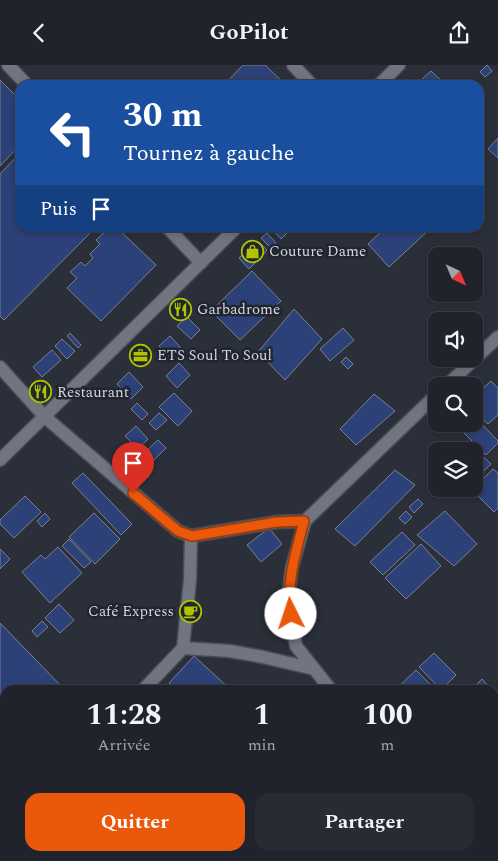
<!DOCTYPE html>
<html lang="fr">
<meta charset="utf-8">
<style>
body{margin:0;font-family:Spectral,serif;background:#282b33;color:#f1f3f6;height:100vh;display:flex;flex-direction:column;font-size:19px;white-space:nowrap}
*{box-sizing:border-box;margin:0}
p{font-size:16px;color:#a2a4a9}
.icon{flex:none;width:28px;height:28px;fill:none;stroke:currentColor;stroke-width:2;stroke-linecap:round;stroke-linejoin:round}
.map{position:relative;flex:1;overflow:hidden}
.drawer{position:absolute;left:0px;top:620px;width:499px;height:176px;display:flex;flex-direction:column;background:#20232b;border-radius:15px 15px 0 0;box-shadow:0 2px 8px #0003,0 0 0 1px #3d4047}
.drawer>*{flex:none}
.top-card{position:absolute;left:15px;top:15px;width:469px;height:152px;border-radius:15px;box-shadow:0 2px 8px #0003,0 0 0 1px #3d4047;background:#1a4fa0;color:#fff;overflow:hidden}
.needle{width:32px;rotate:136deg}
.controls{position:absolute;left:428px;top:182px;display:grid;gap:10px}
.controls a{display:grid;place-items:center;width:55px;height:55px;border-radius:10px;background:#20232b;box-shadow:0 2px 8px #0003,0 0 0 1px #3d4047;font-size:25px}
.pin{position:absolute;display:grid;place-items:center;width:42px;height:42px;color:#fff;margin:-51px -21px;border-radius:50% 50% 50% 0;rotate:-45deg;box-shadow:0 0 5px #0007}
.pin .icon{rotate:45deg}
.me{position:absolute;width:55px;margin:-28px;rotate:356deg;stroke-linejoin:round;filter:drop-shadow(0 0 4px #0008)}
.turn{display:flex;align-items:center;gap:18px;height:105px;padding:0 25px;font-size:22px}
.turn .icon{width:65px;height:65px;stroke-width:2.5}
.turn b{display:block;font-size:35px;line-height:42px}
.then{display:flex;align-items:center;height:48px;padding:0 25px;background:#0003;gap:10px;font-size:19px}
.eta{display:flex;justify-content:space-evenly;align-items:center;height:85px;text-align:center}
.eta b{font-size:30px;font-weight:700;line-height:35px}
.action{display:flex;gap:10px;margin-top:auto;padding:10px 25px}
.action a{flex:1;height:58px;border-radius:15px;background:#ea580c;color:#fff;font-size:20px;font-weight:700;line-height:58px;text-align:center}
.action a+a{background:#282b33;color:#f1f3f6}
header{display:flex;justify-content:space-between;align-items:center;height:65px;padding:0 25px;background:#20232b;font-size:22px;font-weight:700}
.map>svg:first-child{display:block}
.building{fill:#2d4179;stroke:#7b808c}
.lines{fill:none;stroke-linecap:round;stroke-linejoin:round}
.minor-casing{stroke:#494c55;stroke-width:15}
.minor{stroke:#707580;stroke-width:12}
.route-casing{stroke:#983908;stroke-width:12}
.route{stroke:#ea580c;stroke-width:9}
.labels{text-anchor:middle;stroke-width:5;stroke-linejoin:round;paint-order:stroke}
.poi-label{font-size:15px;fill:#d3d6dc;stroke:#21252f;text-anchor:start}
</style>
<header><svg class="icon" aria-label="back" viewBox="0 0 24 24"><path d="M15 5l-7 7 7 7"/></svg>GoPilot<svg class="icon" aria-label="share" viewBox="0 0 24 24"><path d="M12 15V3M7 8l5-5 5 5M5 13v7h14v-7"/></svg></header>
<div class="map">
<svg width="498" height="796" viewBox="0 0 498 796">
<rect width="100%" height="100%" fill="#2b2f39"/>
<g class="building">
<path d="M243 0H265L286 20H224Z"/>
<path d="M487 0 492 6 485 12 480 7Z"/>
<path d="M431 6 443 17 440 20H424L420 16Z"/>
<path d="M0 15 20 35V80L0 101Z"/>
<path d="M498 73V93L488 84Z"/>
<path d="M20 88V162H96L4 255 0 251V109Z"/>
<path d="M116 162 156 200 101 256 67 223 77 213 70 207 81 197 85 201 93 193 90 189 100 179 96 175 108 164 111 167Z"/>
<path d="M276 162H293L281 174 273 165Z"/>
<path d="M386 162H432L389 202 368 179Z"/>
<path d="M267 168 276 178 271 183 261 173Z"/>
<path d="M259 177 267 185 263 190 255 181Z"/>
<path d="M249 184 259 194 249 204 239 193Z"/>
<path d="M252 206 281 236 240 275 211 246Z"/>
<path d="M294 244 322 274 285 315 258 287Z"/>
<path d="M187 252 200 265 191 274 177 261Z"/>
<path d="M343 263 354 275 330 296 320 284Z"/>
<path d="M70 268 81 280 78 283 67 271Z"/>
<path d="M170 271 181 283 171 293 159 281Z"/>
<path d="M62 274 75 286 67 294 55 281Z"/>
<path d="M52 285 61 295 42 312 33 302Z"/>
<path d="M346 292 353 299 348 304 341 297Z"/>
<path d="M179 298 190 310 177 323 166 311Z"/>
<path d="M129 307 143 322 131 334 117 319Z"/>
<path d="M491 316 498 323V350L488 359 474 346V322L480 326Z"/>
<path d="M174 328 192 346 178 361 159 342Z"/>
<path d="M374 329 395 346 356 380 340 364Z"/>
<path d="M137 338 148 349 142 355 131 344Z"/>
<path d="M159 348 167 355 156 365 149 358Z"/>
<path d="M474 351 498 376V378L486 390 455 359H474Z"/>
<path d="M136 361 148 374 138 384 125 371Z"/>
<path d="M158 375 166 383 153 396 145 387Z"/>
<path d="M468 378 491 399 474 416V386H460Z"/>
<path d="M493 404 498 408V443L494 447 472 425Z"/>
<path d="M395 405 415 420 355 481 335 464Z"/>
<path d="M83 408 132 459 121 470 72 418Z"/>
<path d="M25 431 41 447 14 473 0 459V455Z"/>
<path d="M418 434 423 439 414 448 409 442Z"/>
<path d="M406 446 412 452 405 459 399 453Z"/>
<path d="M445 446 477 479 454 501 417 470Z"/>
<path d="M45 448 50 454 42 462 37 456Z"/>
<path d="M94 448 120 474 95 499 69 472Z"/>
<path d="M269 463 282 479 261 497 247 480Z"/>
<path d="M402 467 415 480 383 510 370 497Z"/>
<path d="M69 474 91 497 84 503 62 481Z"/>
<path d="M421 479 441 501 406 534 385 513Z"/>
<path d="M58 482 82 508 50 538 22 507 41 490 45 494Z"/>
<path d="M0 484 10 494 0 504Z"/>
<path d="M59 539 74 555 60 568 45 553Z"/>
<path d="M42 556 48 562 37 572 32 566Z"/>
<path d="M0 558 65 625H5V669L0 664Z"/>
<path d="M434 588 456 610 441 625 419 602Z"/>
<path d="M194 591 231 625H177L169 618Z"/>
<path d="M416 605 436 625H395Z"/>
<path d="M482 614 492 625H471Z"/>
<path d="M494 627 498 631V673L494 669Z"/>
<path d="M0 690 5 695V725L0 720Z"/>
<path d="M22 791H67L71 795 26 796Z"/>
<path d="M106 791H127L122 796H111Z"/>
<path d="M280 791H294L298 796H275Z"/>
</g>
<g class="lines">
<defs>
<g id="minor">
<path d="M8 0 27 20"/>
<path d="M293 0 312 20"/>
<path d="M379 20 399 0"/>
<path d="M167 162 201 198"/>
<path d="M0 302 45 352 178 466 191 471 277 457 305 456"/>
<path d="M446 321 498 272"/>
<path d="M0 395 237 162"/>
<path d="M183 583 230 586 263 592 314 604"/>
<path d="M143 625 183 583 190 515 191 471"/>
<path d="M331 625 296 581 288 533 292 502 305 456 436 330"/>
<path d="M0 766 5 761"/>
<path d="M494 766 498 771"/>
<path d="M183 791 187 796"/>
</g>
</defs>
<use href="#minor" class="minor-casing"/>
<use href="#minor" class="minor"/>
</g>
<g class="lines">
<defs>
<path id="route" d="M133 428 178 466 192 471 277 457 304 456C296 487 286 517 291 549"/>
</defs>
<use href="#route" class="route-casing"/>
<use href="#route" class="route"/>
</g>
<defs>
<symbol id="shop-ring" viewBox="-11 -11 22 22"><circle r="9.5" fill="#21252f" stroke="#b0c500" stroke-width="1.5"/><path d="M-5-2.5h2.3a2.7 3.5 0 0 1 5.4 0H5L5.5 6h-11ZM-1.5-2.5h3a1.5 2.3 0 0 0-3 0Z" fill="#b0c500"/></symbol>
<symbol id="restaurant-ring" viewBox="-11 -11 22 22"><circle r="9.5" fill="#21252f" stroke="#b0c500" stroke-width="1.5"/><path d="M-5-6h1v4h1v-4h1v4h1v-4h1v5L-1.5 .5V6h-2V.5L-5-1ZM5-6V6H3V1.5H1.5Q1.5-4 5-6Z" fill="#b0c500"/></symbol>
<symbol id="office-ring" viewBox="-11 -11 22 22"><circle r="9.5" fill="#21252f" stroke="#b0c500" stroke-width="1.5"/><path d="M-6-3h4V-5.5h4V-3h4V5H-6ZM-1-4.5V-3h2v-1.5ZM-6 0V1H6V0Z" fill="#b0c500"/></symbol>
<symbol id="cafe-ring" viewBox="-11 -11 22 22"><circle r="9.5" fill="#21252f" stroke="#b0c500" stroke-width="1.5"/><path d="M-5.5-4.5H6V0H3Q3 3.5 0 3.5H-2.5Q-5.5 3.5-5.5 0ZM3-3.2v2h1.7v-2ZM-6 4.5H4V6H-6Z" fill="#b0c500"/></symbol>
</defs>
<g fill-rule="evenodd">
<use href="#shop-ring" x="240" y="174" width="25" height="25"/>
<use href="#restaurant-ring" x="168" y="232" width="25" height="25"/>
<use href="#office-ring" x="128" y="278" width="25" height="25"/>
<use href="#restaurant-ring" x="28" y="314" width="25" height="25"/>
<use href="#cafe-ring" x="178" y="534" width="25" height="25"/>
</g>
<g class="labels">
<g class="poi-label">
<text x="269" y="191">Couture Dame</text>
<text x="197" y="249">Garbadrome</text>
<text x="157" y="295">ETS Soul To Soul</text>
<text x="57" y="332">Restaurant</text>
<text x="174" y="551" text-anchor="end">Café Express</text>
</g>
</g>
</svg>
<div class="controls">
<a><svg class="needle" viewBox="-14 -14 28 28"><path d="M0-13l5 13h-10z" fill="#e53935"/><path d="M0 13l5-13h-10z" fill="#a2a4a9"/></svg></a>
<a><svg class="icon" aria-label="sound" viewBox="0 0 24 24"><path d="M4 9h4l5-4v14l-5-4H4zM17 9q2 3 0 6"/></svg></a>
<a><svg class="icon" aria-label="search" viewBox="0 0 24 24"><circle cx="10" cy="10" r="6"/><path d="M15 15l6 6"/></svg></a>
<a><svg class="icon" aria-label="layers" viewBox="0 0 24 24"><path d="M12 4l9 5-9 5-9-5zM3 14l9 5 9-5"/></svg></a>
</div>
<div class="pin" style="left:133px;top:428px;background:#d93025"><svg class="icon" aria-label="arrive" viewBox="0 0 24 24"><path d="M6 21V4h12l-3 4 3 4H6"/></svg></div>
<svg class="me" style="left:291px;top:549px" viewBox="-20 -20 40 40"><circle r="19" fill="#fff"/><path d="M0-13L10 11 0 6-10 11z" fill="#ea580c"/></svg>
<div class="top-card">
<div class="turn"><svg class="icon" aria-label="left" viewBox="0 0 24 24"><path d="M17 20v-9H6M10 6l-5 5 5 5"/></svg><div><b>30 m</b>Tournez à gauche</div></div>
<div class="then">Puis<svg class="icon" aria-label="arrive" viewBox="0 0 24 24"><path d="M6 21V4h12l-3 4 3 4H6"/></svg></div>
</div>
<section class="drawer">
<div class="eta">
<div><b>11:28</b><p>Arrivée</p></div>
<div><b>1</b><p>min</p></div>
<div><b>100</b><p>m</p></div>
</div>
<div class="action"><a>Quitter</a><a>Partager</a></div>
</section>
</div>
